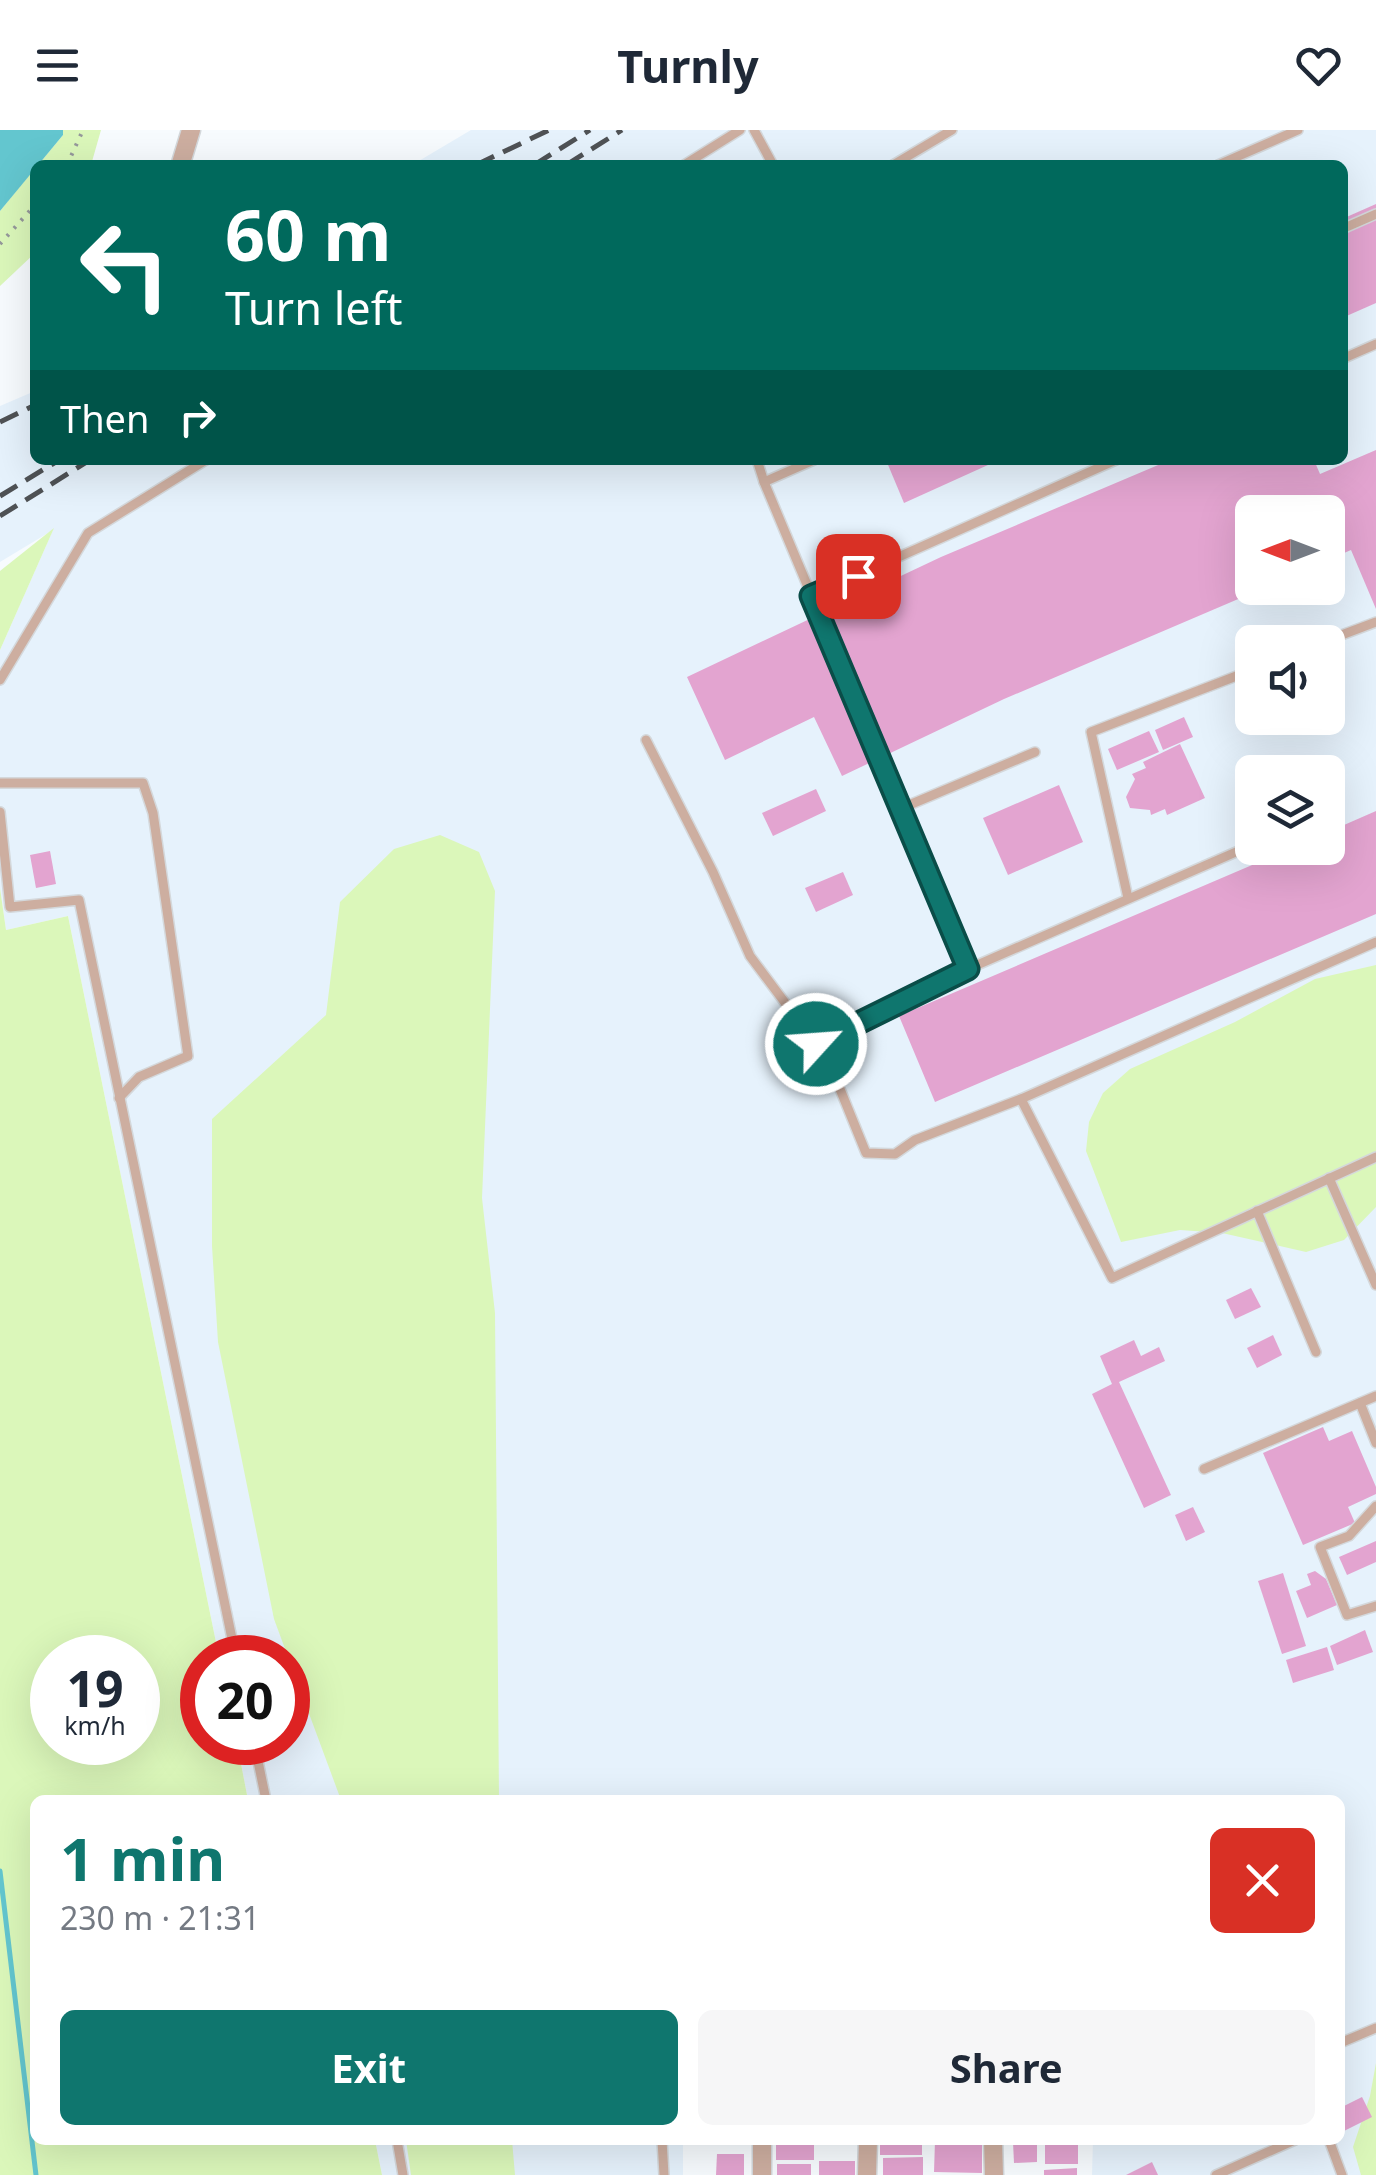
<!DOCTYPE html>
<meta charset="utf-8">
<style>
body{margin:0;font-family:"Noto Sans",sans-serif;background:#f6f6f7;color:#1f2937;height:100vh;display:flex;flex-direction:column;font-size:38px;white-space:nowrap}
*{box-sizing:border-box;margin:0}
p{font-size:32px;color:#747a83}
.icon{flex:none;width:55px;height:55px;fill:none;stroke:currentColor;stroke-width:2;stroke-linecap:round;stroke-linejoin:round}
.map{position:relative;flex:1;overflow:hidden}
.side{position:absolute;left:30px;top:1665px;width:1315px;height:350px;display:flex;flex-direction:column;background:#fff;border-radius:15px;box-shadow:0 10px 40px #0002}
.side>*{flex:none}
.hud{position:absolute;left:30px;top:30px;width:1318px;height:305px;border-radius:15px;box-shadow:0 10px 40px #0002;background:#00695c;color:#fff;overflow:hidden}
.needle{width:65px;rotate:270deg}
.controls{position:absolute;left:1235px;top:365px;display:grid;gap:20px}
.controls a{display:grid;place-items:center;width:110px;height:110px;border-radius:15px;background:#fff;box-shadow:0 10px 40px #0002;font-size:50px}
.speed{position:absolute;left:30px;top:1505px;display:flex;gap:20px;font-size:50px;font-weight:700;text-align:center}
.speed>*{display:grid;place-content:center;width:130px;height:130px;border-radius:50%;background:#fff;box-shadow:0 10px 40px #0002;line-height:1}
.speed small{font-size:25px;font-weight:400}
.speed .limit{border:15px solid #d22;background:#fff;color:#111}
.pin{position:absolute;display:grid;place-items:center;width:85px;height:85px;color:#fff;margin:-42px;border-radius:20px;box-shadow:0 5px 15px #0006}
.me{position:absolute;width:110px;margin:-55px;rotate:64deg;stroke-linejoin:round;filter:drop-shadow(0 0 8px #0008)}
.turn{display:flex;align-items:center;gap:35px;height:210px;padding:0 30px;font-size:45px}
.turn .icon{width:130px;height:130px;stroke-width:2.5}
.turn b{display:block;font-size:70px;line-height:85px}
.then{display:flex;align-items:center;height:95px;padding:0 30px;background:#0003;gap:20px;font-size:38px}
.round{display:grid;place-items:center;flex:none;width:105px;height:105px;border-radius:15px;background:#f6f6f7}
.overview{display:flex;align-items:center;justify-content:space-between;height:170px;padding:0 30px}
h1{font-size:60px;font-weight:700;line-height:75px;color:#0f766e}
.primary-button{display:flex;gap:20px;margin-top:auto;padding:20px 30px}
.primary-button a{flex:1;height:115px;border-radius:15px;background:#0f766e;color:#fff;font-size:40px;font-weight:700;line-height:115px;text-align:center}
.primary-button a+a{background:#f6f6f7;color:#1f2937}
header{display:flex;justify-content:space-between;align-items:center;height:130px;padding:0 30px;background:#fff;font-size:45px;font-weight:700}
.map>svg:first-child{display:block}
.built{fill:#e6f2fc;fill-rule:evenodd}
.green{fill:#dbf7ba;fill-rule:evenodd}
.water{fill:#63c6cf}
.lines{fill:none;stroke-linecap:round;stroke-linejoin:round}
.stream{stroke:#63c6cf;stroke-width:5}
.building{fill:#e3a4d0}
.service-casing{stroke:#d4d8db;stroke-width:12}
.minor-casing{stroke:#d4d8db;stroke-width:21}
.path{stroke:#95989b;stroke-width:4;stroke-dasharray:2.5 8;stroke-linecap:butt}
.service{stroke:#cdaea0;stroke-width:9}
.minor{stroke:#cdaea0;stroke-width:18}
.rail{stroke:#4f5255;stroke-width:5;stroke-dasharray:20 10;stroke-linecap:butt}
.route-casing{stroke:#0a4d48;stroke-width:25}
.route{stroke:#0f766e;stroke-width:18}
</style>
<header><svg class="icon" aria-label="menu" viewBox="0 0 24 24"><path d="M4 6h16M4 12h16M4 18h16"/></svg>Turnly<svg class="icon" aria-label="heart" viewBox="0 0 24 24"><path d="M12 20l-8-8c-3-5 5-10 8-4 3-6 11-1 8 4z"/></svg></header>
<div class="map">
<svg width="1376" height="2045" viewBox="0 0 1376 2045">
<rect width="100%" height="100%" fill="#f7fbfe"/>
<g class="built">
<path d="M471 0H1376V2045H1092L1093 2010H1340V1670H248L237 1613 288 1612V1528L219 1527 68 786 6 800 0 758V520L53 400 0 432V276L35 261V330H1342V35H412ZM1252 382H1328V458H1252ZM1252 512H1328V588H1252ZM1252 642H1328V718H1252Z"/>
<path d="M375 2010H683V2045H382Z"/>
</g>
<g class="green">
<path d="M63 0H101L91 35H38L63 5Z"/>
<path d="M35 38V123L0 156V81Z"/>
<path d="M54 398 0 520V441Z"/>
<path d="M440 705 479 722 495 761 482 1068 495 1183 499 1670H341L274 1489 218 1212 212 1116V989L326 885 340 772 394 719Z"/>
<path d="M0 758 6 800 68 786 219 1527 202 1528V1612L237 1613 248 1670H35V2010H375L382 2045H0ZM52 1528H138V1612H52Z"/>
<path d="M1376 835V1077L1344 1110 1306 1122 1222 1103 1180 1100 1121 1112 1086 1021 1089 992 1103 963 1130 939 1235 892 1315 849Z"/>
<path d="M1376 1933V2045H1361L1353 2017 1370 1966Z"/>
<path d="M406 2010H512L515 2045H411Z"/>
</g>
<path class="water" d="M0 0H63V5L0 81Z"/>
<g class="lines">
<path class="stream" d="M0 1741 36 2045"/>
</g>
<g class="building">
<path d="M1376 74V173L1342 188V89Z"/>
<path d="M1376 320V479L1351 420 1328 430V382H1252V458H1264L1004 569 842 646 814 587 725 630 687 547 941 427 1170 330H1314L1320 344Z"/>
<path d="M886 330H999L904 373Z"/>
<path d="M1184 587 1193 607 1163 620 1155 600Z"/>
<path d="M1149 601 1159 622 1117 640 1108 619Z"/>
<path d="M1180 614 1205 668 1167 685 1165 679 1151 685 1150 680 1130 678 1126 667 1135 649 1132 644 1146 638 1143 632Z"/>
<path d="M1059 655 1083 712 1008 745 983 688Z"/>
<path d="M816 659 826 681 773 706 762 683Z"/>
<path d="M1376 681V784L935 972 899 886 1292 718H1328V702Z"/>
<path d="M50 721 56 754 36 758 30 725Z"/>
<path d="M843 742 853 765 816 782 805 758Z"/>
<path d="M1251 1158 1261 1177 1235 1189 1226 1170Z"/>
<path d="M1273 1205 1282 1225 1257 1238 1247 1218Z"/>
<path d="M1134 1210 1141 1226 1159 1217 1165 1231 1119 1252 1171 1365 1144 1378 1092 1264 1112 1254 1100 1226Z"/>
<path d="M1323 1297 1329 1311 1352 1301 1376 1357V1364L1348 1377 1355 1393 1303 1415 1263 1323Z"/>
<path d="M1193 1377 1205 1402 1186 1411 1175 1385Z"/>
<path d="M1376 1411V1432L1347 1445 1339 1427Z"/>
<path d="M1315 1441 1326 1449 1337 1475 1307 1488 1296 1461 1311 1455 1307 1444Z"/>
<path d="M1283 1443 1306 1516 1282 1524 1258 1451Z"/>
<path d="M1365 1500 1373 1522 1337 1535 1330 1516Z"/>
<path d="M1327 1517 1334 1540 1293 1553 1286 1530Z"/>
<path d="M1362 1967 1372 1987 1340 2003V1978Z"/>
<rect x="776" y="2010" width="38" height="20"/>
<rect x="880" y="2010" width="42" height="15"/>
<path d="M935 2010H982V2043L934 2042Z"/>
<path d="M1013 2012H1037V2032L1014 2033Z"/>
<rect x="1045" y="2015" width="33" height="19"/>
<path d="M717 2024H744V2045H716Z"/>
<path d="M923 2027V2045H883V2028Z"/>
<rect x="819" y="2031" width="36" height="14"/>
<path d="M1152 2032 1158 2045H1126Z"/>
<rect x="777" y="2034" width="34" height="11"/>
<path d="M1077 2038V2045H1044V2040Z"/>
</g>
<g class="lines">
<defs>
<g id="service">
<path d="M754 0 773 35"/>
<path d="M684 35 740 0"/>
<path d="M893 35 952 0"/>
<path d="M1218 35 1298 0"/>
<path d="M1342 99 1376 84"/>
<path d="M1342 229 1376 214"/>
<path d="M757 330 764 352"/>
<path d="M814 330 764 352 968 839 816 914 840 959 866 1023 895 1024 915 1010 1021 969 1112 1148 1376 1027"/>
<path d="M811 466 1116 330"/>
<path d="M1323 512 1376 492"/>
<path d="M0 550 88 403 206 330"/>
<path d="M646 610 713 742 750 826 816 914"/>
<path d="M0 653H143L153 683 188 926 139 947 119 968"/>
<path d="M902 678 1035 622"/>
<path d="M0 682 10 777 79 770 236 1528"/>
<path d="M1128 768 1091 602 1252 540"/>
<path d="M968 839 1252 715"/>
<path d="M1021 969 1376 812"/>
<path d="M1329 1048 1376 1155"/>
<path d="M1257 1081 1316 1222"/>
<path d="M1360 1273 1376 1313"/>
<path d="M1204 1339 1376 1266"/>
<path d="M1376 1376 1349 1406 1320 1417 1347 1485 1376 1476"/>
<path d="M254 1612 266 1670"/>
<path d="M1340 1913 1376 1898"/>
<path d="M397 2010 403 2045"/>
<path d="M662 2010 664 2045"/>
<path d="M1329 2010 1342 2045"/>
<path d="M1216 2045 1295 2010"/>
</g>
<g id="minor">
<path d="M181 33 191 0"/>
<path d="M762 2010V2045"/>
<path d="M993 2010 994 2045"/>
<path d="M867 2045 868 2010"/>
</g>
</defs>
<use href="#service" class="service-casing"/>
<use href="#minor" class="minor-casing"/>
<g class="path">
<path d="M67 35 83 0"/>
<path d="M0 114 35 75"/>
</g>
<use href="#service" class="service"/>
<use href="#minor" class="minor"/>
<g class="rail">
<path d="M476 35 549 0"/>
<path d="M534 35 590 0"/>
<path d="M566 35 622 0"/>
<path d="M0 292 35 275"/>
<path d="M0 366 59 330"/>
<path d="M0 386 90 330"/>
</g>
</g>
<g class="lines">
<defs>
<path id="route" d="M816 914 968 839 811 466 858 446"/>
</defs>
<use href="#route" class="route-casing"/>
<use href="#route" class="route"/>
</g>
</svg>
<div class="controls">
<a><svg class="needle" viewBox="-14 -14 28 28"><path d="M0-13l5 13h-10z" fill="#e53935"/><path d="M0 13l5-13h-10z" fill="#747a83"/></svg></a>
<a><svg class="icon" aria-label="sound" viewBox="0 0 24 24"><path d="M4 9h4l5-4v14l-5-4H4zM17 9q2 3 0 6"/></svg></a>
<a><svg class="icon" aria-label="layers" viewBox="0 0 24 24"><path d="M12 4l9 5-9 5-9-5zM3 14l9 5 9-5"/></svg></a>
</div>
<div class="speed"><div>19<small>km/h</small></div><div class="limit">20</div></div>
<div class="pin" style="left:858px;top:446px;background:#d93025"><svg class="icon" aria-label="arrive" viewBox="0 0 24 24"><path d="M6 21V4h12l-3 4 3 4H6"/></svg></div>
<svg class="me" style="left:816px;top:914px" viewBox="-20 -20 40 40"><circle r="17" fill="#0f766e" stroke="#fff" stroke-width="3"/><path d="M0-11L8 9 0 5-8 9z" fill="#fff"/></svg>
<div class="hud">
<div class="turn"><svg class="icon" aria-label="left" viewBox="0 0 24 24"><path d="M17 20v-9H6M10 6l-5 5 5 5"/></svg><div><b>60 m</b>Turn left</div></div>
<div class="then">Then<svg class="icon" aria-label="right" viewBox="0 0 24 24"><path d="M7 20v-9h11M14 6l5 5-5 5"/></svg></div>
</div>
<section class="side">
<div class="overview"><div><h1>1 min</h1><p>230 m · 21:31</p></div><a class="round" style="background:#d93025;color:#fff"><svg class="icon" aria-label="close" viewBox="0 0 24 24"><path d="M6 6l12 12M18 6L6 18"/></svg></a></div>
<div class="primary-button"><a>Exit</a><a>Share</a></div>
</section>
</div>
